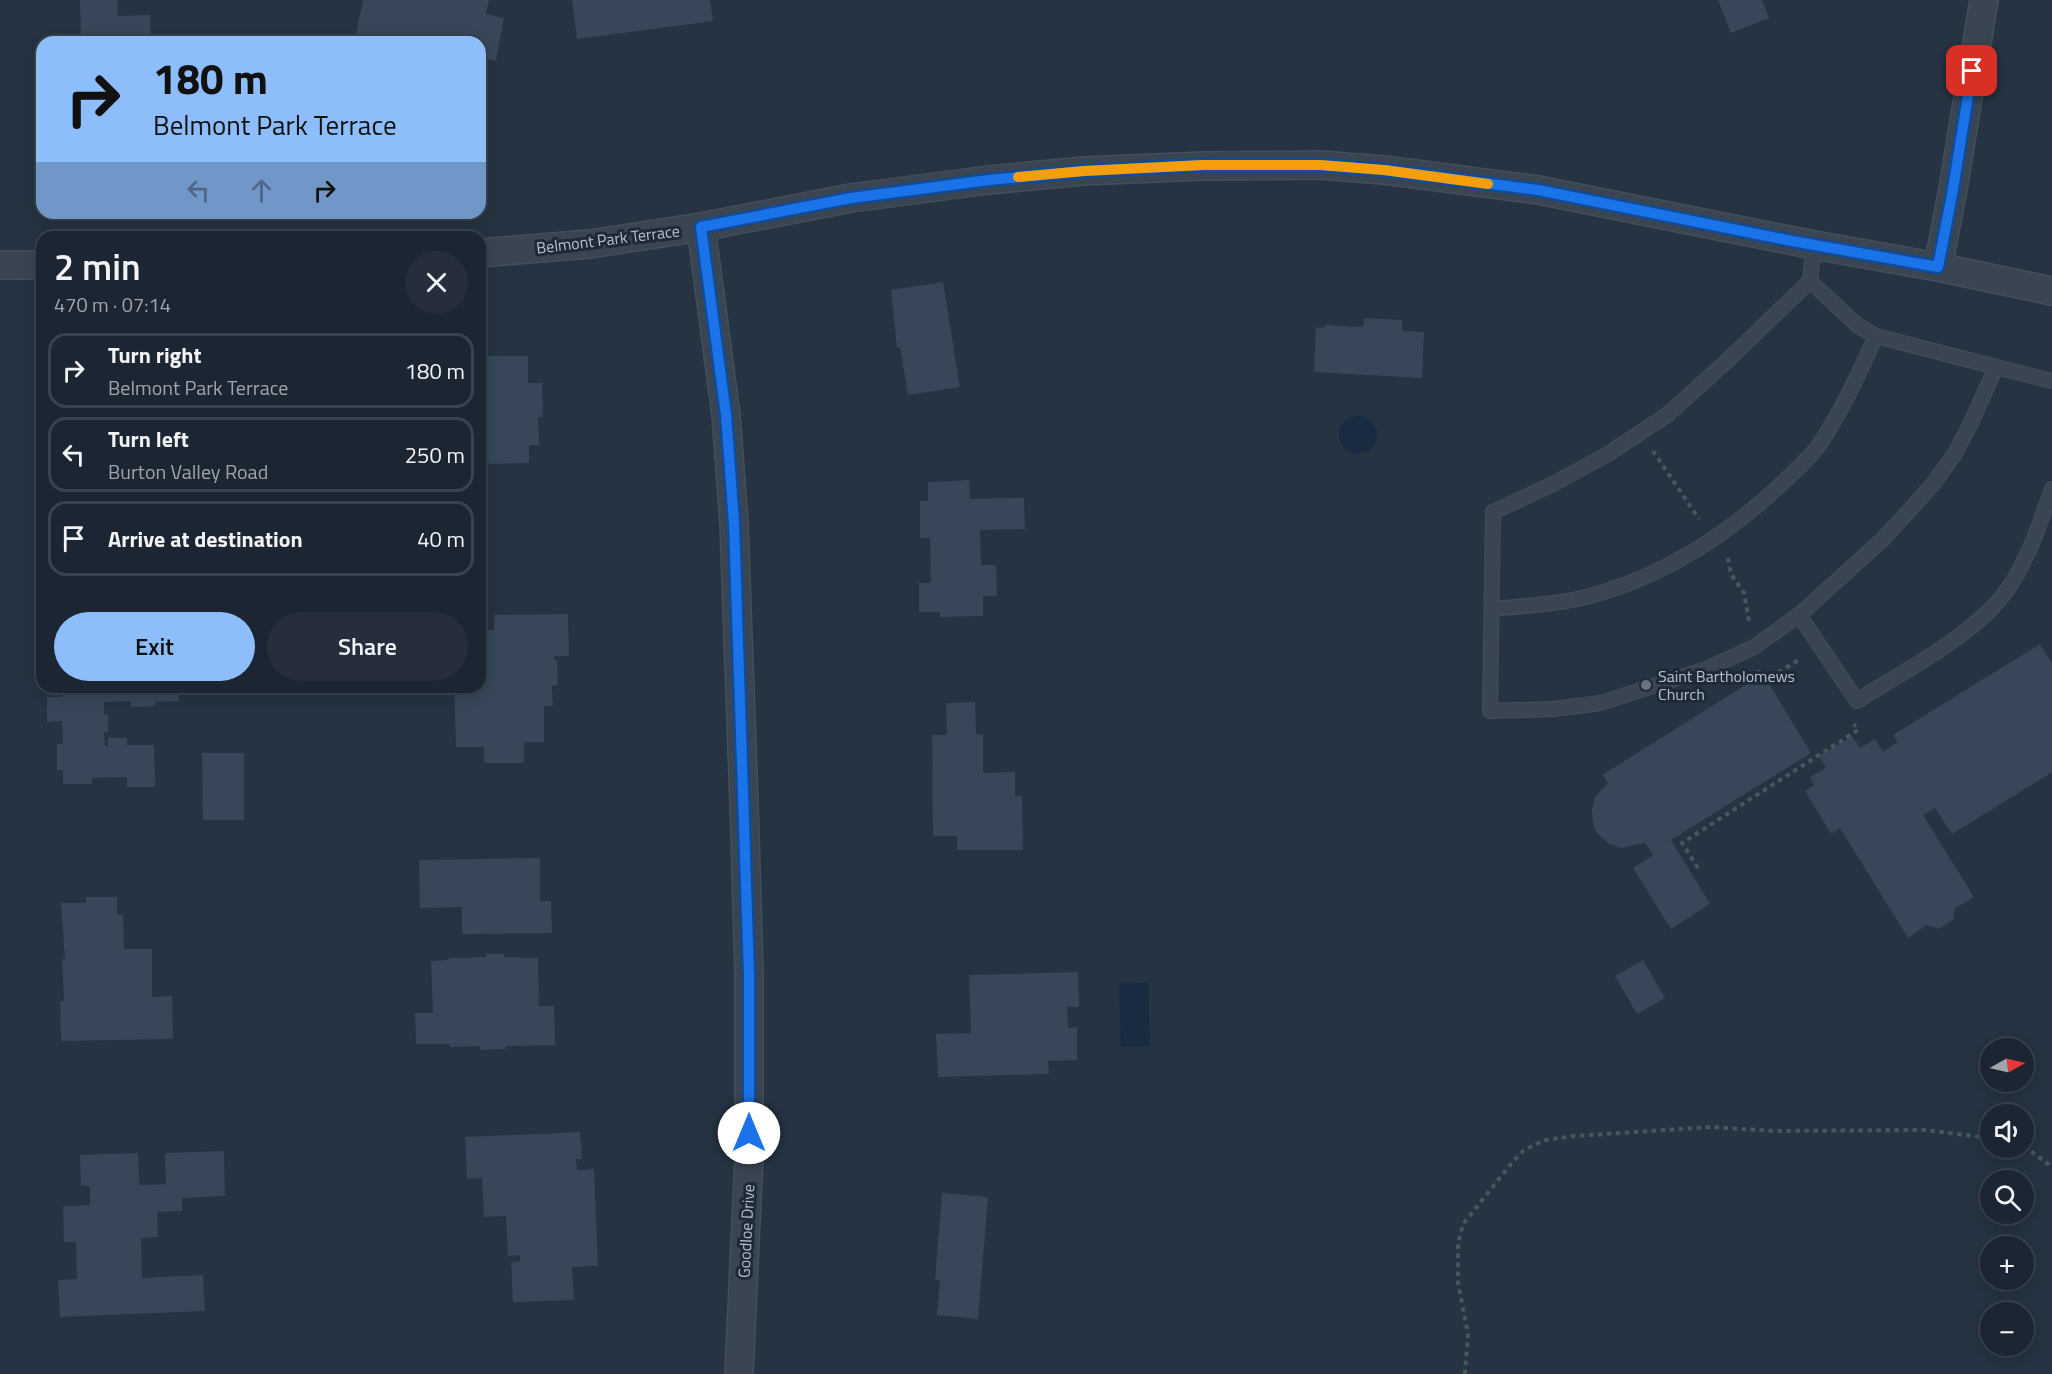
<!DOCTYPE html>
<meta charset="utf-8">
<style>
body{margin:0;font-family:"Titillium Web",sans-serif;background:#252e3a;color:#f1f3f6;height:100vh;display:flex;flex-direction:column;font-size:22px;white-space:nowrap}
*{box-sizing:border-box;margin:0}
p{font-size:20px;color:#a0a5ac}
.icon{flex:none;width:33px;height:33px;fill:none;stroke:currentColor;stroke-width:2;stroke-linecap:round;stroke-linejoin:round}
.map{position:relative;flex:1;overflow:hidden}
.sheet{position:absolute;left:36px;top:231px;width:450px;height:462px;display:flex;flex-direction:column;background:#1c2632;border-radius:18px;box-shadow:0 3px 15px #0003,0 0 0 2px #3a434d}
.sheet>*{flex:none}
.guide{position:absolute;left:36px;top:36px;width:450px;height:183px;border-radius:18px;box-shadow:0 3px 15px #0003,0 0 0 2px #3a434d;background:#8dbdfb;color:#111;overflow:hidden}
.needle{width:39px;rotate:82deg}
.tools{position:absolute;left:1980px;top:1038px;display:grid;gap:12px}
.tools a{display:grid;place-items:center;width:54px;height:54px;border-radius:50%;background:#1c2632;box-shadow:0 3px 15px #0003,0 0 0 2px #3a434d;font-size:30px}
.pin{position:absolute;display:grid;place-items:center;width:51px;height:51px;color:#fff;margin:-26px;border-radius:12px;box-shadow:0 3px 9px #0006}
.me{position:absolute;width:66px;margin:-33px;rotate:0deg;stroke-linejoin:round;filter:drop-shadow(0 0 4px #0008)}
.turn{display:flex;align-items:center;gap:21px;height:126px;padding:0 18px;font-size:27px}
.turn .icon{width:78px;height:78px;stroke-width:2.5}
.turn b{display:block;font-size:42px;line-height:51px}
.lanes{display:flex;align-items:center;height:57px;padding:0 18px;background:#0003;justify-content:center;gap:30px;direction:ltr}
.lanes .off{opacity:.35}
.round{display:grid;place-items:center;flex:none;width:63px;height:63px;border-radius:32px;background:#252e3a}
.overview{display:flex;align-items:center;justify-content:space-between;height:102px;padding:0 18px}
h1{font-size:36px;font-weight:600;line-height:45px}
.button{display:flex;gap:12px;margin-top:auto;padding:12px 18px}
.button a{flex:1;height:69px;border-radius:36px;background:#8dbdfb;color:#111;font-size:24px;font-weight:600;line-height:69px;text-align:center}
.button a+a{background:#252e3a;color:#f1f3f6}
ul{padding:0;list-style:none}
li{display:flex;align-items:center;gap:18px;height:75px;margin:0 12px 9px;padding:0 6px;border:3px solid #3a434d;border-radius:18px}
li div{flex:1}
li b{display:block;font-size:22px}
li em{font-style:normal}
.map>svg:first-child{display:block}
.water{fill:#182b41}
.building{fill:#374759}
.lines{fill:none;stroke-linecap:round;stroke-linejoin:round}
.service-casing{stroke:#444e5b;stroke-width:16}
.minor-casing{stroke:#444e5b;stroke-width:30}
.path{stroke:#415a5b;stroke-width:4;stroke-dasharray:4.5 4.5;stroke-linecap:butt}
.service{stroke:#3a4552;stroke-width:14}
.minor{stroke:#3a4552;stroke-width:27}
.route-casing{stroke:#114b97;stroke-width:15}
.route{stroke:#1a73e8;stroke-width:10}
.slow{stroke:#f59e0b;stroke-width:10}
.worship-dot{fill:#6b7280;stroke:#1e2a37;stroke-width:2}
.labels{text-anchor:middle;stroke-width:6;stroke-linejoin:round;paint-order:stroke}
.street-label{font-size:16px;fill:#b7c0cc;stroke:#1e2a37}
.poi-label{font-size:16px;fill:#b7c0cc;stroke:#1e2a37;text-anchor:start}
</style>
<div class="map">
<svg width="2052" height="1374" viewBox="0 0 2052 1374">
<rect width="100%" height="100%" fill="#253342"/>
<g class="water">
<circle cx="1358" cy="435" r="19"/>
<path d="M1148 983 1150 1046 1121 1047 1119 984Z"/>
</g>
<g class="building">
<path d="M80 0H117L118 16 150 15 151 42H81Z"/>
<path d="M363 0H489L486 14 504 18 496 61 480 58V42H402L356 33Z"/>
<path d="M572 0H710L713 21 577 39Z"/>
<path d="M1718 0H1762L1769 18 1731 33Z"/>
<path d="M943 282 960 387 908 395 900 347 897 348 891 290Z"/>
<path d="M1364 318 1402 320V331L1424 332 1422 378 1314 372 1316 327 1324 328 1325 325 1363 327Z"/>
<path d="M481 356H528V383H542L543 417H538L539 445H529V463L483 464Z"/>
<path d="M969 480 970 499 1024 498 1025 529 980 530 981 565H996L997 596H983V616L940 617V612H919V583H931L930 538H920V501H928V482Z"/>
<path d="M568 614 569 656H554V660H557L558 685 552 686 553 706H544V742H524V763H484V747H456L454 687H480L482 631 494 630 495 615Z"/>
<path d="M2040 644 2052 663V772L1952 834 1935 808 1923 815 1974 897 1955 908 1953 920 1939 929 1927 925 1908 938 1840 828 1831 834 1805 791 1814 785 1810 777 1826 768 1819 756 1852 736 1860 748 1875 739 1883 752 1898 742 1893 735Z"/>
<path d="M1763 674 1811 753 1671 840 1710 904 1671 929 1633 868 1653 855 1645 843 1621 848 1608 843 1596 832 1593 823 1592 809 1595 797 1608 783 1602 775Z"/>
<path d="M62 687H178L179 701 155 702V706L131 707V701L104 702V715L108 714V732H104L105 746H108V738H127V745H154L155 787H127V777L92 778V784H63V770H57V744H63L62 721 47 722V697H62Z"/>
<path d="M975 702 976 734H983V773L1015 772V796H1022L1023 850H957V836H933L932 735H947L946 703Z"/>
<path d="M202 753H244V820H203Z"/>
<path d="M540 858V901H551L552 933 462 934V907L420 908 419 860Z"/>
<path d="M86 897H117V915H123L124 949H152V997L172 996 173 1039 61 1041 60 1001H64L62 959H65L61 903H86Z"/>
<path d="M486 954H504V957L538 958 539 1006H554L555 1045 506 1046 505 1049 480 1050V1046L450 1047V1044H416L415 1013H433L431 961 449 960V958L486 957Z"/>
<path d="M1643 960 1665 998 1637 1014 1615 976Z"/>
<path d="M1078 972 1079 1007H1067L1068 1028 1077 1027V1060L1048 1061 1049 1074 938 1077 936 1034 971 1033 969 975Z"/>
<path d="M580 1132 582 1159H576L577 1170 594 1169 598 1266 572 1267 574 1300 513 1302 511 1262 520 1261V1255L508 1256 506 1216 484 1217 482 1178 467 1179 465 1137Z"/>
<path d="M224 1151 225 1196 182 1198V1211L157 1212 158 1237 141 1238 142 1278 203 1275 205 1311 60 1317 58 1280 77 1279 76 1242H64L63 1206 90 1205V1186H81L80 1155 138 1153 139 1185 166 1184 165 1153Z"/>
<path d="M942 1193 988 1197 978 1319 937 1315 940 1280H935Z"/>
</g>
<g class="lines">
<defs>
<g id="service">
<path d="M1814 245 1810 281 1727 361 1667 415 1608 454 1555 483 1493 512 1490 711 1554 709 1601 703 1709 668 1754 647 1799 615 1882 540 1907 513 1933 484 1954 455 1971 423 1996 367 2052 381"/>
<path d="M1876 336 1996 367"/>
<path d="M1492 609C1521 606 1553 605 1582 598 1656 580 1722 539 1778 487 1792 474 1808 460 1819 445 1842 411 1859 373 1876 336L1857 325 1810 281"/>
<path d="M1799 615 1857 701C1904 671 1975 635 2007 590 2028 560 2040 523 2052 489"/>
</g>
<g id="minor">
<path d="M701 227 726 415 734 523 745 834 749 974V1156L739 1374"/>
<path d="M480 253 590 244 701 227 851 198 989 180 1084 171 1203 166 1320 165 1384 170 1538 190 1814 245 1938 267 2052 291"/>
<path d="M0 265H42"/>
<path d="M1938 267 1953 189 1984 0"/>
</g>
</defs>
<use href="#service" class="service-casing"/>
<use href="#minor" class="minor-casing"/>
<g class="path">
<path d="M1653 451 1699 519"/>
<path d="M1728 558 1731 574 1744 593 1749 621"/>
<path d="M1758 670 1760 684 1800 659"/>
<path d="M1698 868 1682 843 1858 730 1854 724"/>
<path d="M2024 1146 2052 1167"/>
<path d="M1465 1374 1468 1334 1458 1283V1244L1463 1224 1511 1164 1523 1151 1532 1146 1545 1140 1575 1136 1710 1127 1774 1131 1925 1130 1990 1138"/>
</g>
<use href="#service" class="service"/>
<use href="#minor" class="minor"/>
</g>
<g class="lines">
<defs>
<path id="route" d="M749 1133V974L734 523 726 415 701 227 851 198 989 180 1084 171 1203 165H1320L1384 170 1538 190 1792 241 1938 267 1953 189 1972 71"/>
</defs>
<use href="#route" class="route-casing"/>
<use href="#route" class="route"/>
<path class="slow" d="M1018 177 1084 171 1203 165H1320L1384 170 1488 184"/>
</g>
<circle class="worship-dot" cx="1646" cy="685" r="6"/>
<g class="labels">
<g class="street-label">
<text transform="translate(608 239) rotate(-7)" y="6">Belmont Park Terrace</text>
<text transform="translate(746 1231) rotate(-87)" y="6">Goodloe Drive</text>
</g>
<g class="poi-label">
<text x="1658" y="682">Saint Bartholomews<tspan x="1658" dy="18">Church</tspan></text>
</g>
</g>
</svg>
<div class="tools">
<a><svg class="needle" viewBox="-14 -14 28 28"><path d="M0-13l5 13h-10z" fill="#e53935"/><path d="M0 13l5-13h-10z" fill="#a0a5ac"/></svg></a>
<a><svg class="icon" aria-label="sound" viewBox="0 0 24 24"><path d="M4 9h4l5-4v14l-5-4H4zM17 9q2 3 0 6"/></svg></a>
<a><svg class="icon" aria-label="search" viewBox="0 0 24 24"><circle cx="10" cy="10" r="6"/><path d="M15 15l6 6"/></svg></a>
<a>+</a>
<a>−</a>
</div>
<div class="pin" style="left:1972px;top:71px;background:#d93025"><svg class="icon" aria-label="arrive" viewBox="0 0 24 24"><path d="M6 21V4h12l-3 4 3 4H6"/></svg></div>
<svg class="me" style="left:749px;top:1133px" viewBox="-20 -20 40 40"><circle r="19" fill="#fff"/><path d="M0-13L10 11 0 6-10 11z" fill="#1a73e8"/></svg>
<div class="guide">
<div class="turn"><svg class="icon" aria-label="right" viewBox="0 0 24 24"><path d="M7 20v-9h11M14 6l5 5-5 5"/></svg><div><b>180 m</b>Belmont Park Terrace</div></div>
<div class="lanes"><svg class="icon off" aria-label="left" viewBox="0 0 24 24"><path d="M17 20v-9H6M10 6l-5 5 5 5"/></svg><svg class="icon off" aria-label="ahead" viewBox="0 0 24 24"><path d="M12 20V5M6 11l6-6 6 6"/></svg><svg class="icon" aria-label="right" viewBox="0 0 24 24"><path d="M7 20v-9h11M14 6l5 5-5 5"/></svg></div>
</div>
<section class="sheet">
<div class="overview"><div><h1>2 min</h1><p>470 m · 07:14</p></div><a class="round"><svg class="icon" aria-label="close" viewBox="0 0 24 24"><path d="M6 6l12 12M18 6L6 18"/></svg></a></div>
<ul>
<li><svg class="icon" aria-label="right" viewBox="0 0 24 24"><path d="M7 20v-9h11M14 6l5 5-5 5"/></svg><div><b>Turn right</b><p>Belmont Park Terrace</p></div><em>180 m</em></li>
<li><svg class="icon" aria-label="left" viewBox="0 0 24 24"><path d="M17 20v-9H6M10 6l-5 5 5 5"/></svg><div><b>Turn left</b><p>Burton Valley Road</p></div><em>250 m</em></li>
<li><svg class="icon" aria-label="arrive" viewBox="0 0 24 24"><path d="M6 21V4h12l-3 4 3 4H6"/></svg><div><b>Arrive at destination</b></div><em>40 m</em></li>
</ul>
<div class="button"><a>Exit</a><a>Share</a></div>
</section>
</div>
